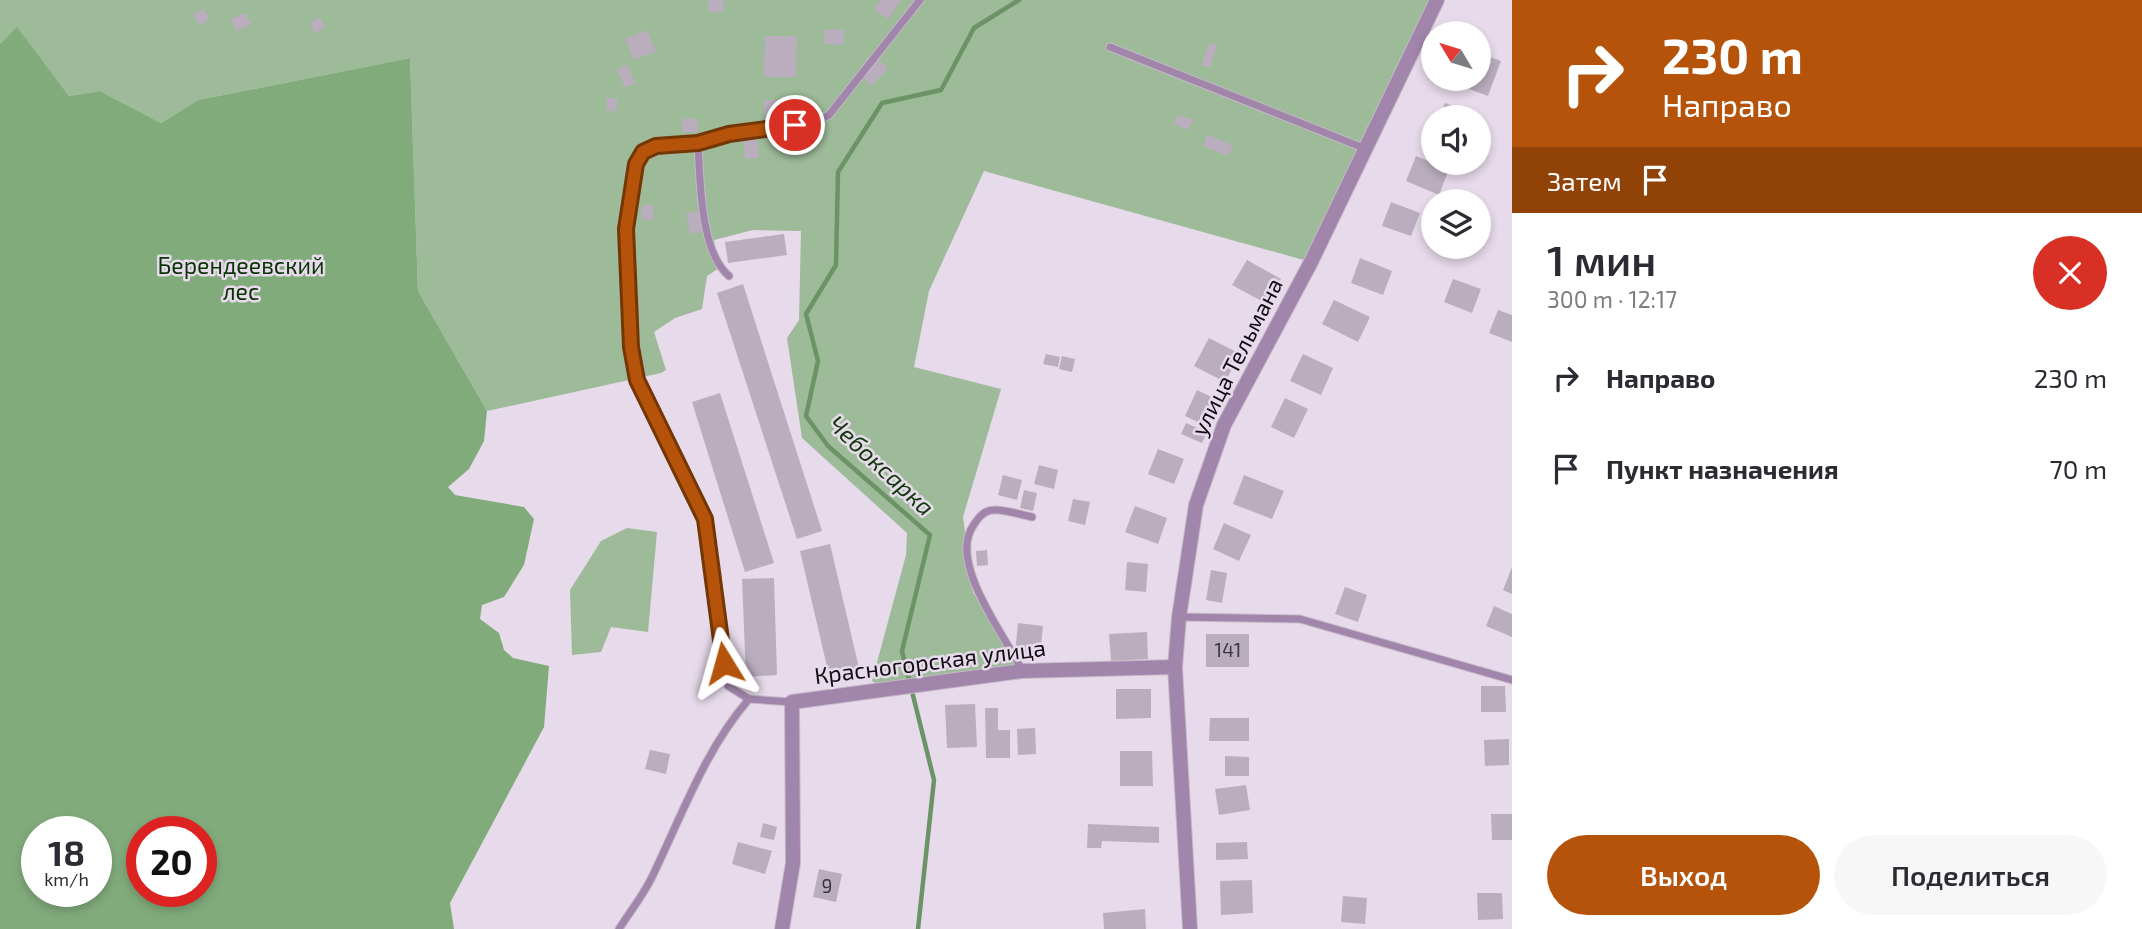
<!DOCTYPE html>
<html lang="ru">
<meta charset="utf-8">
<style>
body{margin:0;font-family:"Exo 2",sans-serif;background:#f7f7f7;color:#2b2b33;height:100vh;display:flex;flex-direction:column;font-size:26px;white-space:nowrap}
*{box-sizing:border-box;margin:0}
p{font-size:23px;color:#7c7c81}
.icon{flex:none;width:38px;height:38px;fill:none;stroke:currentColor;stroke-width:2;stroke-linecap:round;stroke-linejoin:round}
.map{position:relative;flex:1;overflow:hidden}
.panel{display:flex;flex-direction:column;background:#fff;width:630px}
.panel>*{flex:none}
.top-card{background:#b45309;color:#fff;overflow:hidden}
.needle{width:46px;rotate:308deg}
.controls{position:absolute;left:1421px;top:21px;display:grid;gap:14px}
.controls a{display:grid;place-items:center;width:70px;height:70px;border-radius:50%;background:#fff;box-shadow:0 4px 10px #0003;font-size:35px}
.speed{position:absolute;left:21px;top:816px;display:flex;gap:14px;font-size:35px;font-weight:700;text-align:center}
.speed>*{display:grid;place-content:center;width:91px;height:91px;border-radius:50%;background:#fff;box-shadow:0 4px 10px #0003;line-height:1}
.speed small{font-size:18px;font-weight:400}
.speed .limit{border:10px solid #d22;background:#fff;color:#111}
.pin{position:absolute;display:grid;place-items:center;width:60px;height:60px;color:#fff;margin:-30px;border:4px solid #fff;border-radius:50%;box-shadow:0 2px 7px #0007}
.me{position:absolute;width:77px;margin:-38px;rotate:352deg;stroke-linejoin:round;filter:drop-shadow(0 0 5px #0008)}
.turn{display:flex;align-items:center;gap:24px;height:147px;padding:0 35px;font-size:32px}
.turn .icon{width:91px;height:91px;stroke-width:2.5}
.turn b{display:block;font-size:49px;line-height:60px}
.then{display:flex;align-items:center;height:66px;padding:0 35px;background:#0003;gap:14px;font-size:26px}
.round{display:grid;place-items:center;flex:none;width:74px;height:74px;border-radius:37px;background:#f7f7f7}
.summary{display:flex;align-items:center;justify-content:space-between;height:119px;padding:0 35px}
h1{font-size:42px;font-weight:600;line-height:52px}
.primary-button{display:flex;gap:14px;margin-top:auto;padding:14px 35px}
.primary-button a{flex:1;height:80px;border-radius:42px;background:#b45309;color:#fff;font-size:28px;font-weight:600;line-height:80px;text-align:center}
.primary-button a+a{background:#f7f7f7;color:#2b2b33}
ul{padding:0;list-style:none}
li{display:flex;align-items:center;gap:21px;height:91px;padding:0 35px}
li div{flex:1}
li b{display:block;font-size:26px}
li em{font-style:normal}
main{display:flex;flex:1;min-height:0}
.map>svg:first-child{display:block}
.green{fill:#9dba99}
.forest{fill:#82ab7c;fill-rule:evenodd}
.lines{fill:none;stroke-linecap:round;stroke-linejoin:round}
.stream{stroke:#6b9365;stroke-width:4.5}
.building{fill:#baaebe}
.service-casing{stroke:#c5b9c8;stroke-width:9}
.minor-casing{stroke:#c5b9c8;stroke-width:16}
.service{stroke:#a185aa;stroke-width:7}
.minor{stroke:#a185aa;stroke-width:14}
.route-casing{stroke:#753606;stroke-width:18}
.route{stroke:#b45309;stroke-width:12}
.labels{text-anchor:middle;stroke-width:5;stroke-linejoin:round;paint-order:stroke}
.number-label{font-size:19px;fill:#3b353e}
.park-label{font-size:23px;fill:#083303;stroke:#e7daeb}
.street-label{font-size:23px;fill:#110d13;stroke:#e7daeb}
.water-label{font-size:24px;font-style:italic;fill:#0f3909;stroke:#e7daeb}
</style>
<main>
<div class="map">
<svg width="1512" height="929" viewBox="0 0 1512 929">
<rect width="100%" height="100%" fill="#e7daeb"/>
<g class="green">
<path d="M0 0H1437L1311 262 984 171 929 291 914 367 1001 389 963 517 973 592 1022 671 887 689 872 681 906 555 907 533 802 438 787 338 799 320 801 231 753 230 714 240 719 268 707 276 702 309 675 318 654 332 666 370 661 373 487 411 418 291 410 58 198 100 161 123 100 91 69 96 17 28 0 44Z"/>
<path d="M627 528 657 532 648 632 611 627 601 652 572 655 570 590 601 541Z"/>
</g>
<path class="forest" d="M17 27 69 96 100 91 161 123 198 100 410 58 418 291 487 411 484 441 469 469 448 487 455 495 524 507 534 519 524 565 504 597 482 605 480 619 499 633 504 650 513 658 549 666 544 727 450 903 454 929H0V44ZM37 831H96V891H37ZM142 831H201V891H142Z"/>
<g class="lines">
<path class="stream" d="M918 929 934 780 902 651 930 535 828 446 806 416 818 361 806 314 836 265 838 172 882 103 941 90 974 28 1019 0"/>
</g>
<g class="building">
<path d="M708 0H723L724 11 709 13Z"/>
<path d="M880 0H901L888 19 874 9Z"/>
<path d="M203 9 210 19 201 26 193 15Z"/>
<path d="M245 13 251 24 236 31 231 19Z"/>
<path d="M320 17 325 28 315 33 310 23Z"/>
<path d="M825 29 844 30 843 45 824 44Z"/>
<path d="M647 30 656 51 634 60 625 39Z"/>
<path d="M765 36H797L796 77H764Z"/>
<path d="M1209 43 1217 46 1210 68 1201 65Z"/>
<path d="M1479 53 1501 61 1488 96 1461 86 1464 79H1479Z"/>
<path d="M878 59 888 69 871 86 861 76Z"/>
<path d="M627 65 635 83 625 88 617 69Z"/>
<path d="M607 98 618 99 616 112 606 110Z"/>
<path d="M764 100H780L781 117 764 118Z"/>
<path d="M1445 103 1480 117H1440Z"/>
<path d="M1178 114 1193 120 1188 130 1174 124Z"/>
<rect x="682" y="119" width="15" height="13"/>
<path d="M757 135 759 158 745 159 743 137Z"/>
<path d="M1207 135 1233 145 1228 156 1203 146Z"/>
<path d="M1416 156 1449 169 1439 195 1406 181Z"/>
<path d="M1391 202 1420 213 1411 236 1382 226Z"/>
<path d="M642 205H654L653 220 641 219Z"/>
<path d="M701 211 705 231 690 234 686 213Z"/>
<path d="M784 234 787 255 728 263 725 242Z"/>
<path d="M1360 258 1392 271 1383 295 1351 283Z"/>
<path d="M1247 260 1281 279 1267 304 1232 285Z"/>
<path d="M1453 279 1481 289 1472 313 1444 302Z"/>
<path d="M743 284 822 531 797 539 717 293Z"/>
<path d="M1334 300 1370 317 1358 342 1322 324Z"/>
<path d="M1498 310 1512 315V342L1489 333Z"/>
<path d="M1209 338 1240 354 1225 382 1194 366Z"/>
<path d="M1046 354 1060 357 1058 367 1043 364Z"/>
<path d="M1303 354 1333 368 1321 395 1290 381Z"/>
<path d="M1062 356 1075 359 1072 372 1059 369Z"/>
<path d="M1197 390 1218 400 1206 426 1185 416Z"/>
<path d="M720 393 774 563 745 572 692 402Z"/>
<path d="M1285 398 1308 409 1294 438 1271 427Z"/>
<path d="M1186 423 1207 432 1202 443 1181 434Z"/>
<path d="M1158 449 1184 459 1174 484 1148 474Z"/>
<path d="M1039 465 1058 470 1054 489 1034 484Z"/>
<path d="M1003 475 1022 480 1017 500 998 495Z"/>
<path d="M1244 475 1284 491 1272 519 1233 504Z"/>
<path d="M1024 490 1037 493 1033 511 1020 508Z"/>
<path d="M1073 499 1090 502 1085 525 1068 521Z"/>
<path d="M1135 506 1167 518 1158 544 1125 532Z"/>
<path d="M1224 523 1251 535 1239 561 1213 549Z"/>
<path d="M830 544 859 668 829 675 800 551Z"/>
<path d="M987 550 988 565 977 566 976 551Z"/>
<path d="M1127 562 1148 564 1146 592 1125 590Z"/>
<path d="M1512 567V594L1503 590Z"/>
<path d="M1211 570 1227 573 1222 603 1206 600Z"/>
<path d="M774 578 777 675 746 677 742 579Z"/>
<path d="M1345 587 1367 595 1358 622 1335 614Z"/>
<path d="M1494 606 1512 614V637L1486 626Z"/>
<path d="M1018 623 1043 626 1040 655 1015 653Z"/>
<path d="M1147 632 1148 659 1111 661 1109 634Z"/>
<rect x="1206" y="634" width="43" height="33"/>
<path d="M1481 686H1505L1506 712H1481Z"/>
<path d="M1116 689H1151V718L1116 719Z"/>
<path d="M975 704 977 747 947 748 945 705Z"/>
<path d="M985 708H998V730H1010V758H986Z"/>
<path d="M1210 718H1249V741H1209Z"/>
<path d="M1035 728 1036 754 1018 755 1017 729Z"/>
<path d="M1509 739V765L1485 766 1484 740Z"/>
<path d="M650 750 670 754 666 774 645 769Z"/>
<path d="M1120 751H1152L1153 786H1120Z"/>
<path d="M1225 756 1249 757V776H1225Z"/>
<path d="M1246 785 1250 810 1219 815 1215 789Z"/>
<path d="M1491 814H1512V840H1492Z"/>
<path d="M763 823 777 827 774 840 760 837Z"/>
<path d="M1088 824 1159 827V843L1102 841 1101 848H1087Z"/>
<path d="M738 842 772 851 765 874 732 864Z"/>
<path d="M1247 842 1248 859 1216 860V843Z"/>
<path d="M819 869 842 874 836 902 813 897Z"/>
<path d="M1252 880 1253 913 1221 915 1220 881Z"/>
<path d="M1477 893H1502L1503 919 1478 920Z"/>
<path d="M1343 896 1367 898 1365 924 1341 922Z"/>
<path d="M1145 909 1146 929H1104L1103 913Z"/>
</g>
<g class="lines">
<defs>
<g id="service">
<path d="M1110 47 1366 149"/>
<path d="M698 143C700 179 700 252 729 276"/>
<path d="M1179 617 1300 619 1512 680"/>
<path d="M1022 670C1005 636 948 563 973 526 978 518 984 510 994 510 1005 509 1021 515 1032 517"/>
<path d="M749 699 728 686 705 519 637 380 631 347 626 229 636 164 643 152 656 146 698 143 729 134 816 122 829 115 920 0"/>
<path d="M619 929C629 913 642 897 651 879 681 818 704 751 749 699L792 702"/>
</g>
<g id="minor">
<path d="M782 929 793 863 792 702 1022 671 1175 667"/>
<path d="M1190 929 1175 667 1179 617 1196 505 1224 425 1311 262 1437 0"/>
</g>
</defs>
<use href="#service" class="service-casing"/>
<use href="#minor" class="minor-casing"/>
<use href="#service" class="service"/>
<use href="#minor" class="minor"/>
</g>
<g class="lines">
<defs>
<path id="route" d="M724 663 705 519 637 380 631 347 626 229 636 164 643 152 656 146 698 143 729 134 795 125"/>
</defs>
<use href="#route" class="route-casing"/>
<use href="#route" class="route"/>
</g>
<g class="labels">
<g class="number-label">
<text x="1228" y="657">141</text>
<text x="827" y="893">9</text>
</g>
<g class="park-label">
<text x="241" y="274">Берендеевский<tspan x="241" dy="26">лес</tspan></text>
</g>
<g class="street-label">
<text transform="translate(1237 357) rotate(-63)" y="8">улица Тельмана</text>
<text transform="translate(930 662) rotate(-7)" y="8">Красногорская улица</text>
</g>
<g class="water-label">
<text transform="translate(881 466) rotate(43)" y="8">Чебоксарка</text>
</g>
</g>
</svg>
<div class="controls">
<a><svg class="needle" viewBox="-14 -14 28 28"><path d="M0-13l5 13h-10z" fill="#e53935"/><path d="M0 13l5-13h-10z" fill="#7c7c81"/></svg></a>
<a><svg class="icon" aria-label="sound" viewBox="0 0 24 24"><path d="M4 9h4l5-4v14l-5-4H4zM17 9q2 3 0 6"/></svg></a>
<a><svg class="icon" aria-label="layers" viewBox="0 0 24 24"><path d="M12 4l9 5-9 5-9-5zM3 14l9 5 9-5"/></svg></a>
</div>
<div class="speed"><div>18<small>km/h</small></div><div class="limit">20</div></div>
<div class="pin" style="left:795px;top:125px;background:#d93025"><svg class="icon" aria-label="arrive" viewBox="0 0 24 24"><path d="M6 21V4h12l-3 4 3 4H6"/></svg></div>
<svg class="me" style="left:724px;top:663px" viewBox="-20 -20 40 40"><path d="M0-17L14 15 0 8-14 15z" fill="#b45309" stroke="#fff" stroke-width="4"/></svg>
</div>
<section class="panel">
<div class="top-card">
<div class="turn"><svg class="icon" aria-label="right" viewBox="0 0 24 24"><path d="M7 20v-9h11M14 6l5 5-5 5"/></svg><div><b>230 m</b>Направо</div></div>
<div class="then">Затем<svg class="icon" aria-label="arrive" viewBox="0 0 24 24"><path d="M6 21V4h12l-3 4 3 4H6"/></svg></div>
</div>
<div class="summary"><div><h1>1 мин</h1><p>300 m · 12:17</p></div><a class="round" style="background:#d93025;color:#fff"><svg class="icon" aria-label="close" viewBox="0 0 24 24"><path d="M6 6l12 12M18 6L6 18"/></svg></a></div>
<ul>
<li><svg class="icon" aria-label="right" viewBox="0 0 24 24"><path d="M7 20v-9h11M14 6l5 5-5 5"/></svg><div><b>Направо</b></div><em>230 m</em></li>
<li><svg class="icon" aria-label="arrive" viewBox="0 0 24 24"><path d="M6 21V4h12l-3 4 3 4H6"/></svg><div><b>Пункт назначения</b></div><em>70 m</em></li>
</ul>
<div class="primary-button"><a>Выход</a><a>Поделиться</a></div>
</section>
</main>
